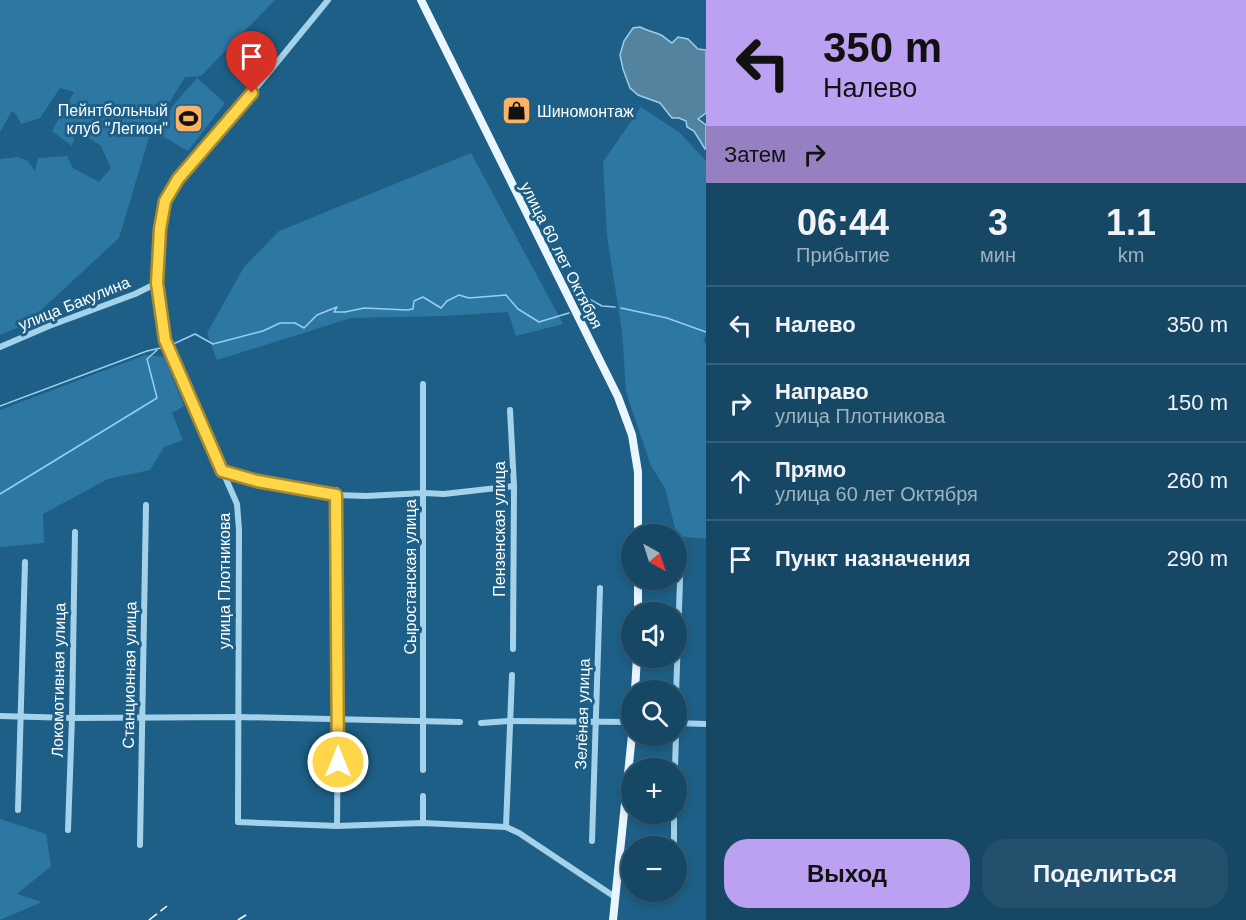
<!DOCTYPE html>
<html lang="ru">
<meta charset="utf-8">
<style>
body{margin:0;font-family:Helvetica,sans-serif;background:#23516d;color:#f1f3f6;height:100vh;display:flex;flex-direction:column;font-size:22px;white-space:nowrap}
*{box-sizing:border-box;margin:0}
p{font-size:20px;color:#9eb2bf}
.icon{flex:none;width:33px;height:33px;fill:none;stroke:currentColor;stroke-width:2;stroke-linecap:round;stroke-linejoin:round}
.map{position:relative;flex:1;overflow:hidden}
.details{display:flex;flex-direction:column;background:#164764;width:540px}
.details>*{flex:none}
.hud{background:#bca0f2;color:#111;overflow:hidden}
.needle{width:39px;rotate:141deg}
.controls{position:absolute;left:621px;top:524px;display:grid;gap:12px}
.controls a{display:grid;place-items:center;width:66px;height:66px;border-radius:50%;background:#164764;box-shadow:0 3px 9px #0003,0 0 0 2px #355f78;font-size:30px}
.pin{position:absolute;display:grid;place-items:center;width:51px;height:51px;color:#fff;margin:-62px -26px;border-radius:50% 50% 50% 0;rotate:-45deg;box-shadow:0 0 6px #0007}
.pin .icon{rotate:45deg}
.me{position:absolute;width:66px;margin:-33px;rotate:0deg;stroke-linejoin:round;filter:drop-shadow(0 0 4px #0008)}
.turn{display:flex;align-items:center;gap:21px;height:126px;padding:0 18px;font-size:27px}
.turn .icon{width:78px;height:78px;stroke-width:2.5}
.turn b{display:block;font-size:42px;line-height:51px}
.then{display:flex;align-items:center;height:57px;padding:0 18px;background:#0003;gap:12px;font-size:22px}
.eta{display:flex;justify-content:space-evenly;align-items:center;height:102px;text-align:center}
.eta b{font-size:36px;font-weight:600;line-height:42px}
.primary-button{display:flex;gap:12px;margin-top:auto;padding:12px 18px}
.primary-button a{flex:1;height:69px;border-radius:24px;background:#bca0f2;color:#111;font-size:24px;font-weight:600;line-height:69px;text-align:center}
.primary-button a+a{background:#23516d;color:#f1f3f6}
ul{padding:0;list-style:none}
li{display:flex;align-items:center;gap:18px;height:78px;padding:0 18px;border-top:2px solid #355f78}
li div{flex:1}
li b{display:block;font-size:22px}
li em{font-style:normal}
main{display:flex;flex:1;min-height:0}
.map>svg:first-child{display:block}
.green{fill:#2d78a3}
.water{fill:#53839e;stroke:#98cfed;stroke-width:1.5}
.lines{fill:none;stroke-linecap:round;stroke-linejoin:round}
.stream{stroke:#98cfed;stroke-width:1.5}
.minor{stroke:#a5d2eb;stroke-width:6}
.major{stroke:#eaf6fe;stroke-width:8}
.rail{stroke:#fff;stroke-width:1.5;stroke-dasharray:10 4.5;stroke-linecap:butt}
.route-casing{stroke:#a68a30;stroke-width:15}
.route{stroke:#ffd54a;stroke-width:10}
.labels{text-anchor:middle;stroke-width:6;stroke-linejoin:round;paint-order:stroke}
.poi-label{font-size:16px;fill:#fff;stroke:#1d5f86;text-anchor:end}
.street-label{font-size:16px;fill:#fff;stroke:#1d5f86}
</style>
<main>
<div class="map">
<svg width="706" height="920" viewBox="0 0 706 920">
<rect width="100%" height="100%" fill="#1d5f86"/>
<g class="green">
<path d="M0 0H275L201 76 185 77 150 134 119 238 26 324 0 335V159L17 157 28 161 35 171 38 158 67 156 73 168 99 182 111 168 101 146 76 130 72 146 52 131 74 92 60 88 40 118 21 124 17 116 12 111 0 132Z"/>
<path d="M197 78 225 103 188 151 157 133 174 104Z"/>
<path d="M641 107 679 132 706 161V337L703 338 706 345V539L677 536 665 488 651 466 626 392 622 331 607 236 603 162Z"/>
<path d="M471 153 563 324 516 336 508 312 443 316 351 318 217 360 207 333 244 267 279 231Z"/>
<path d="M145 355 164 357 184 406 172 413 183 440 164 447 150 470 108 479 43 514 44 543 0 547V410Z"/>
<path d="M0 819 46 834 51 866 17 894 42 902 0 920Z"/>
</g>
<path class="water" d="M640 27C646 30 652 32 659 34 664 36 667 40 672 43L678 37 688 39 698 49 706 50V113L698 119 706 125V148L705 149 694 131 687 127 686 121 679 118H672L660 103 638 95 630 88 623 69 620 55 624 41 633 28Z"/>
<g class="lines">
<g class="stream">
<path d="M583 306 589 299 602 306 615 307"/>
<path d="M621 308 667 318 706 332"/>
<path d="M169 346 195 334 213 344 263 331 280 323H295L304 328 317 315 337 307 334 312H345L364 308 407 310 413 309 414 301 423 297 441 308 447 301 459 295 469 298 506 295 518 309 539 322 569 313"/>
<path d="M0 406 147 351 165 347"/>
<path d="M0 494 157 398 147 359 157 350"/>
</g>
<g class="minor">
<path d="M328 0 238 110 179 179 165 201 160 229 157 283 165 340 237 504 239 530 238 822 337 826 423 823 506 827 519 833 615 897"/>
<path d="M0 347 49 326 135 294 157 283"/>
<path d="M510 410 514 486 513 649"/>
<path d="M222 471 257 481 336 495 366 496 424 493 444 494 514 486"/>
<path d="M336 490 338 720 337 826"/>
<path d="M676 695 681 552"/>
<path d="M0 716 72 718 238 717 460 722"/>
<path d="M481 723 509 721 632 722"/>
<path d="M676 723 706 724"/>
<path d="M675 768 676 735"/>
<path d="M423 770V384"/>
<path d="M423 796V823"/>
<path d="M18 810 25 562"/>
<path d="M506 827 512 675"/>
<path d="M68 830 72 718 75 532"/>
<path d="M592 841 600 588"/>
<path d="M140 845 146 505"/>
<path d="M674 846V813"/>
</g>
<g class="major">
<path d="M421 0 618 397 632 435 638 472V534"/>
<path d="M638 579V612"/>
<path d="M635 690 637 657"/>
<path d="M613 920 632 735"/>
</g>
<g class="rail">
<path d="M149 920 167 906"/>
<path d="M238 920 246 915"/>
</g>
</g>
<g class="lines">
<defs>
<path id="route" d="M252 93 178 179 165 201 160 229 157 283 165 340 222 471 257 481 336 495 338 762"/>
</defs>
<use href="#route" class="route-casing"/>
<use href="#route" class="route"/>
</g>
<defs>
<symbol id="shop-square" viewBox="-11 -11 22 22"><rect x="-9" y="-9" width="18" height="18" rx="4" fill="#fbb363" stroke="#1d5f86"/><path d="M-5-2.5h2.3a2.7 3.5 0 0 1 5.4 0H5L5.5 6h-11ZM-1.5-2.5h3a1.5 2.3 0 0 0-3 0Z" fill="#111"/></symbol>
<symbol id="stadium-square" viewBox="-11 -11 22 22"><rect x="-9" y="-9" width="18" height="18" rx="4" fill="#fbb363" stroke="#1d5f86"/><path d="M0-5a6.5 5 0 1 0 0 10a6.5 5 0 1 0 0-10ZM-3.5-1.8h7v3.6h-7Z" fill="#111"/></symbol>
</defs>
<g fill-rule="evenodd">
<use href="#shop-square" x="500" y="94" width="33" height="33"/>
<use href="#stadium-square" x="172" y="102" width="33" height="33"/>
</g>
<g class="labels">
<g class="poi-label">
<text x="168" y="116">Пейнтбольный<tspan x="168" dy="18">клуб "Легион"</tspan></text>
<text x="537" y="117" text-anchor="start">Шиномонтаж</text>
</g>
<g class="street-label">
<text transform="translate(562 255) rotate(63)" y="6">улица 60 лет Октября</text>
<text transform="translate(74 303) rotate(-22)" y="6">улица Бакулина</text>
<text transform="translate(499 529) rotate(-90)" y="6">Пензенская улица</text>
<text transform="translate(410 577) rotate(-90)" y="6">Сыростанская улица</text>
<text transform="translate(224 581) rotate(-90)" y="6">улица Плотникова</text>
<text transform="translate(129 675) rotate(-89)" y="6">Станционная улица</text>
<text transform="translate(58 680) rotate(-89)" y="6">Локомотивная улица</text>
<text transform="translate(582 714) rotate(-88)" y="6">Зелёная улица</text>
</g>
</g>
</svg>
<div class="controls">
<a><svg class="needle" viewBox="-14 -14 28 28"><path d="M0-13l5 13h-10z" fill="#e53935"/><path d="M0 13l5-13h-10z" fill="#9eb2bf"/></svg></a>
<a><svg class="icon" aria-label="sound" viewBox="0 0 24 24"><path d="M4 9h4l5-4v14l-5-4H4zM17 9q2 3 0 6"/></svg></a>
<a><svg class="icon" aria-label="search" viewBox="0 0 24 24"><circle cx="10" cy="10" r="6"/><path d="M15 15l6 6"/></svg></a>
<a>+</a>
<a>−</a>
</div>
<div class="pin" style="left:252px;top:93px;background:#d93025"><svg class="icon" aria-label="arrive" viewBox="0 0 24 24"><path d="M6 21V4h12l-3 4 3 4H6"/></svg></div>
<svg class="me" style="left:338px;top:762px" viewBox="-20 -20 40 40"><circle r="17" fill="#ffd54a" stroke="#fff" stroke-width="3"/><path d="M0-11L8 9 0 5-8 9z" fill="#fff"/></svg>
</div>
<section class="details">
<div class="hud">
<div class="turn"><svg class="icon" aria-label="left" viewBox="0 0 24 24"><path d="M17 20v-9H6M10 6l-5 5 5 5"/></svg><div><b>350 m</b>Налево</div></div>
<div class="then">Затем<svg class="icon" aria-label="right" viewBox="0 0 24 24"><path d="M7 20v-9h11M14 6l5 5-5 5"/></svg></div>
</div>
<div class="eta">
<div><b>06:44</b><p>Прибытие</p></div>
<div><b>3</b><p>мин</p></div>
<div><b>1.1</b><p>km</p></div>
</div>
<ul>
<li><svg class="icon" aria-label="left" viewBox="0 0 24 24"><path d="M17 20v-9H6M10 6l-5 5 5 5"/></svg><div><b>Налево</b></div><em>350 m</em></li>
<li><svg class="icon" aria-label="right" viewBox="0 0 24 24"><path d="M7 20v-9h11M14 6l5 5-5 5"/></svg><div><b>Направо</b><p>улица Плотникова</p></div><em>150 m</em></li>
<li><svg class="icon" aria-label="ahead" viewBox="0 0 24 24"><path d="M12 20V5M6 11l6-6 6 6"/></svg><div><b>Прямо</b><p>улица 60 лет Октября</p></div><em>260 m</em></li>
<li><svg class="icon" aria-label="arrive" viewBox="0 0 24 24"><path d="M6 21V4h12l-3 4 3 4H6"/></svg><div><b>Пункт назначения</b></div><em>290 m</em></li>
</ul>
<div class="primary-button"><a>Выход</a><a>Поделиться</a></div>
</section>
</main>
